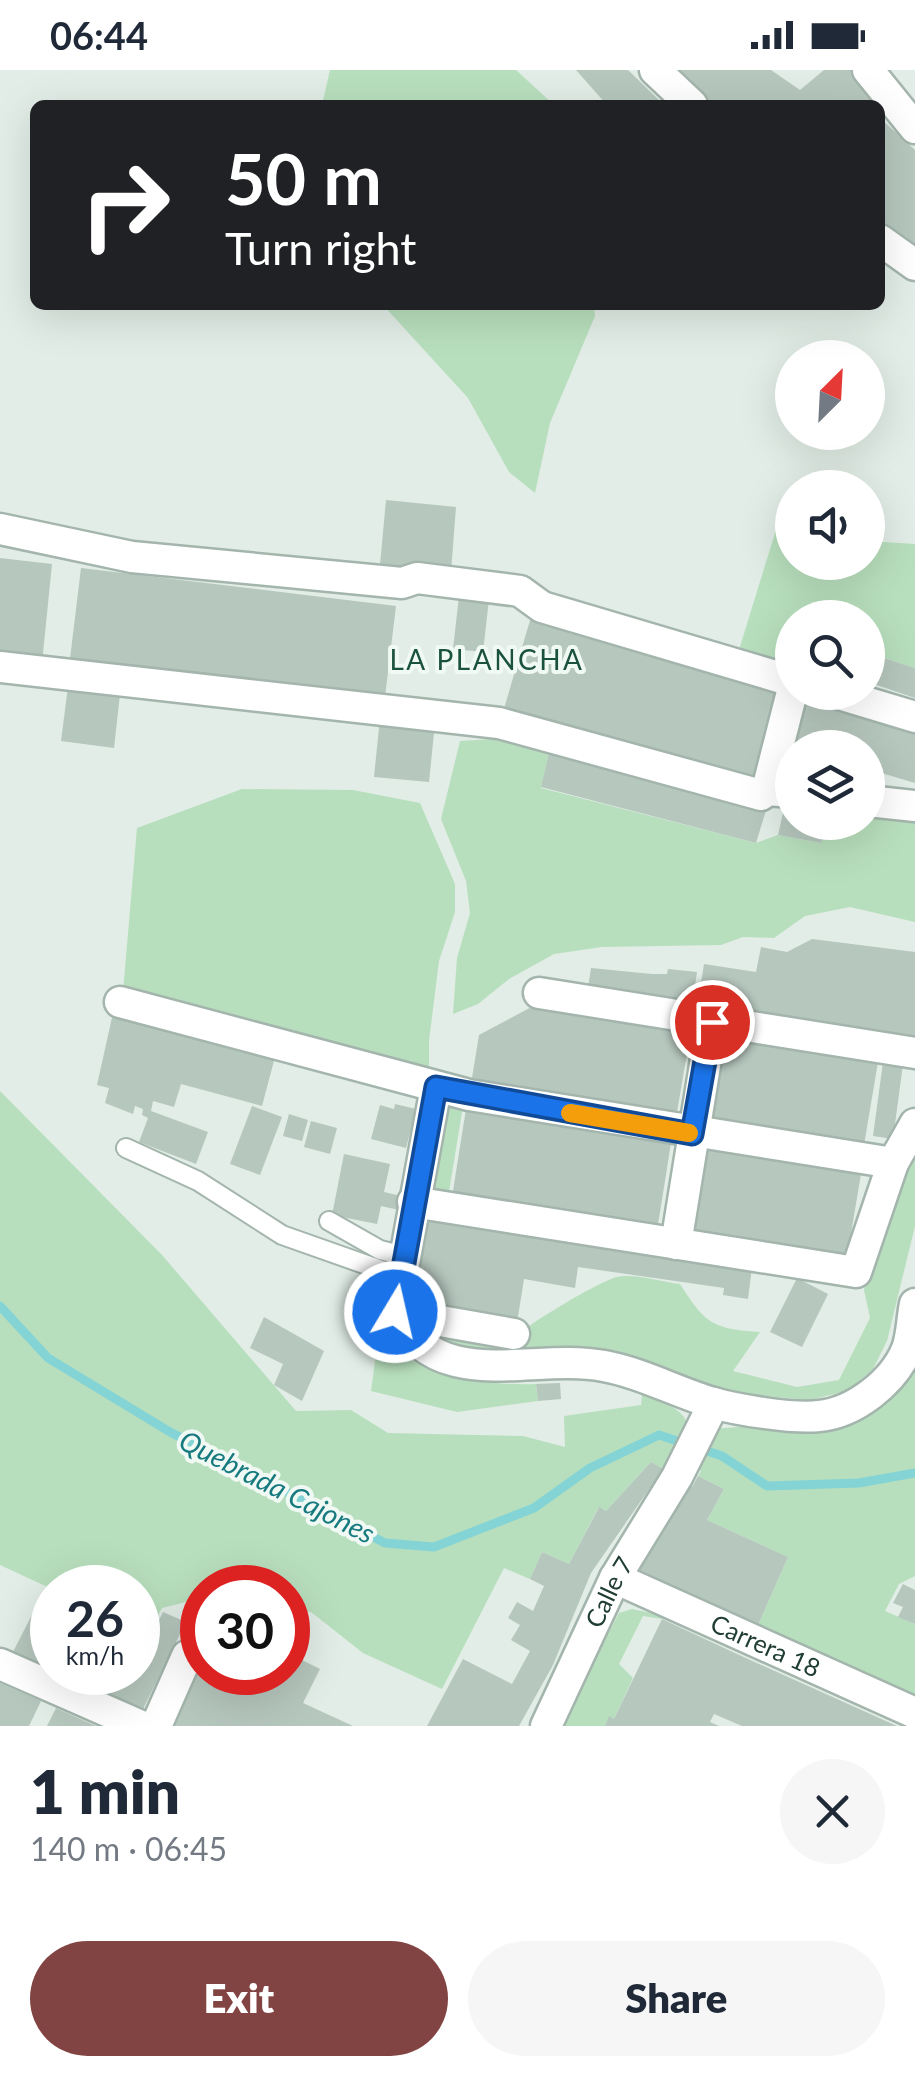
<!DOCTYPE html>
<meta charset="utf-8">
<style>
body{margin:0;font-family:Lato,sans-serif;background:#f6f6f7;color:#1f2937;height:100vh;display:flex;flex-direction:column;font-size:38px;white-space:nowrap}
*{box-sizing:border-box;margin:0}
p{font-size:32px;color:#747a83}
.icon{flex:none;width:55px;height:55px;fill:none;stroke:currentColor;stroke-width:2;stroke-linecap:round;stroke-linejoin:round}
.map{position:relative;height:1656px;overflow:hidden}
.details{display:flex;flex-direction:column;background:#fff;flex:1}
.details>*{flex:none}
.hud{position:absolute;left:30px;top:30px;width:855px;height:210px;border-radius:15px;box-shadow:0 10px 40px #0002;background:#202124;color:#fff;overflow:hidden}
.needle{width:65px;rotate:24deg}
.controls{position:absolute;left:775px;top:270px;display:grid;gap:20px}
.controls a{display:grid;place-items:center;width:110px;height:110px;border-radius:50%;background:#fff;box-shadow:0 10px 40px #0002;font-size:50px}
.speed{position:absolute;left:30px;top:1495px;display:flex;gap:20px;font-size:50px;font-weight:700;text-align:center}
.speed>*{display:grid;place-content:center;width:130px;height:130px;border-radius:50%;background:#fff;box-shadow:0 10px 40px #0002;line-height:1}
.speed small{font-size:25px;font-weight:400}
.speed .limit{border:15px solid #d22;background:#fff;color:#111}
.pin{position:absolute;display:grid;place-items:center;width:85px;height:85px;color:#fff;margin:-42px;border:5px solid #fff;border-radius:50%;box-shadow:0 2px 10px #0007}
.me{position:absolute;width:110px;margin:-55px;rotate:9deg;stroke-linejoin:round;filter:drop-shadow(0 0 8px #0008)}
.turn{display:flex;align-items:center;gap:35px;height:210px;padding:0 30px;font-size:45px}
.turn .icon{width:130px;height:130px;stroke-width:2.5}
.turn b{display:block;font-size:70px;line-height:85px}
.round{display:grid;place-items:center;flex:none;width:105px;height:105px;border-radius:52px;background:#f6f6f7}
.summary{display:flex;align-items:center;justify-content:space-between;height:170px;padding:0 30px}
h1{font-size:60px;font-weight:800;line-height:75px}
.action{display:flex;gap:20px;margin-top:auto;padding:20px 30px}
.action a{flex:1;height:115px;border-radius:60px;background:#824442;color:#fff;font-size:40px;font-weight:800;line-height:115px;text-align:center}
.action a+a{background:#f6f6f7;color:#1f2937}
.status{display:flex;justify-content:space-between;align-items:center;height:70px;padding:0 50px;background:#fff;direction:ltr}
.status svg{height:28px;fill:currentColor}
.map>svg:first-child{display:block}
.green{fill:#b8dfbd}
.lines{fill:none;stroke-linecap:round;stroke-linejoin:round}
.stream{stroke:#84d4d6;stroke-width:9}
.building{fill:#b6c7be}
.lane-casing{stroke:#a3b5ac;stroke-width:22}
.street-casing{stroke:#a3b5ac;stroke-width:35}
.lane{stroke:#fff;stroke-width:18}
.street{stroke:#fff;stroke-width:30}
.route-casing{stroke:#114b97;stroke-width:25}
.route{stroke:#1a73e8;stroke-width:18}
.slow{stroke:#f59e0b;stroke-width:18}
.labels{text-anchor:middle;stroke-width:8;stroke-linejoin:round;paint-order:stroke}
.street-label{font-size:25px;fill:#203e32;stroke:#f1f9f4}
.neighbourhood-label{font-size:28px;letter-spacing:2.5px;fill:#1a523d;stroke:#f1f9f4}
.water-label{font-size:28px;font-style:italic;fill:#167a7f;stroke:#f1f9f4}
</style>
<div class="status"><b>06:44</b><svg viewBox="0 0 49 12"><path d="M0 12V9h3v3zM5 12V6h3v6zM10 12V3h3v9zM15 12V0h3v12zM26 1h20v11H26zM47 4h2v5h-2z"/></svg></div>
<div class="map">
<svg width="915" height="1656" viewBox="0 0 915 1656">
<rect width="100%" height="100%" fill="#e1ede6"/>
<g class="green">
<path d="M330 0H516L554 35H322Z"/>
<path d="M383 235H594L595 246 550 353 535 423 509 402 468 328Z"/>
<path d="M783 437 792 439V492H868V471L915 474V598L868 583V548H792V598L738 583Z"/>
<path d="M493 669 550 678 541 718 756 773 778 765 820 773 825 753 868 752V737L915 743V852L850 837 805 846 774 868 743 867 721 875 602 877 554 884 509 909 478 934 453 944 457 888 470 843 466 811 441 749 460 671Z"/>
<path d="M242 719 353 720 420 733 455 814V842L439 891 429 971V1007L123 922 137 758Z"/>
<path d="M0 1021 162 1185 296 1341 351 1340 388 1363 523 1366 565 1377 564 1346 641 1335 642 1325C692 1339 705 1360 663 1399L651 1392 606 1441 598 1438 569 1494 542 1482 530 1509 504 1498 442 1619 363 1583 311 1542 288 1539V1518H202V1528L162 1538 142 1575 138 1573V1518L52 1519 0 1495Z"/>
<path d="M444 1032 463 1036 448 1128 428 1122Z"/>
<path d="M915 1075V1156L887 1271 873 1299 847 1321 809 1330 713 1321 693 1308 659 1297 466 1279 418 1258 516 1266C532 1252 598 1212 617 1207 634 1203 662 1212 680 1214 705 1253 712 1259 760 1262L733 1301 797 1317 839 1310 870 1248 864 1220 876 1165Z"/>
<path d="M384 1225H388C387 1236 383 1254 387 1264 406 1308 496 1316 536 1314L538 1331 457 1342 371 1321Z"/>
<path d="M915 1288V1506L899 1514 885 1541 915 1554V1626L758 1555 788 1487 707 1450 724 1419 698 1406 701 1401 695 1397 713 1359 861 1347 895 1323Z"/>
<path d="M632 1539 661 1545 662 1549 643 1546 619 1594 633 1608 614 1649 609 1647 605 1656H560L619 1543Z"/>
</g>
<g class="lines">
<path class="stream" d="M0 1236 48 1288 170 1362 385 1473 434 1477 534 1438 590 1398 659 1365 722 1386 767 1416 859 1413 915 1403"/>
</g>
<g class="building">
<path d="M576 0H628L664 35H607Z"/>
<path d="M666 0H771L800 20 824 0H853L874 35H705Z"/>
<path d="M880 48 915 80V185L880 158Z"/>
<path d="M386 430 456 437 451 502 380 495Z"/>
<path d="M0 488 52 494 42 593 0 589Z"/>
<path d="M81 498 396 536 384 635 69 597Z"/>
<path d="M459 526 489 529 483 582 453 579Z"/>
<path d="M531 547 785 621 757 717 503 642Z"/>
<path d="M868 583 915 598V628L868 612Z"/>
<path d="M69 609 121 615 114 678 61 671Z"/>
<path d="M802 628 915 661V713L868 699V678L788 675Z"/>
<path d="M380 648 435 653 429 712 374 707Z"/>
<path d="M550 678 768 734 756 773 541 717Z"/>
<path d="M784 738 792 740V752H825L821 773 778 765Z"/>
<path d="M812 869 915 882V973L697 938 704 894 756 902 761 877 787 882Z"/>
<path d="M591 898 652 904H667L668 899 697 902 692 937 587 924Z"/>
<path d="M537 934 691 960 676 1048 471 1014 479 965Z"/>
<path d="M113 943 275 987 262 1036 181 1014 174 1037 153 1031 151 1041 208 1062 196 1094 139 1072 148 1048 142 1045 143 1039 135 1036 133 1044 105 1033 109 1018 97 1015Z"/>
<path d="M724 966 878 992 863 1081 710 1055Z"/>
<path d="M883 992 903 994 893 1069 873 1066Z"/>
<path d="M395 1034 416 1039 406 1078 371 1069 380 1035 394 1039Z"/>
<path d="M252 1036 282 1047 260 1105 230 1094Z"/>
<path d="M466 1039 671 1073 657 1161 452 1127Z"/>
<path d="M289 1044 308 1050 302 1071 283 1066Z"/>
<path d="M311 1051 337 1058 330 1084 304 1077Z"/>
<path d="M707 1079 861 1104 846 1193 692 1167Z"/>
<path d="M344 1084 390 1094 384 1122 401 1126 399 1140 381 1136 377 1154 332 1145Z"/>
<path d="M429 1148 752 1197 748 1229 723 1225 724 1218 578 1197 575 1218 524 1209 517 1253 414 1236Z"/>
<path d="M797 1208 828 1224 802 1277 770 1262Z"/>
<path d="M264 1247 324 1281 302 1331 274 1315 283 1294 250 1278Z"/>
<path d="M560 1313 561 1329 538 1331 536 1314Z"/>
<path d="M651 1392 663 1399 591 1503 553 1595 519 1656H427L463 1589 512 1614 530 1581 511 1570 520 1555 508 1548 517 1532 533 1541 544 1516 530 1509 542 1482 569 1494 599 1437 606 1441Z"/>
<path d="M698 1406 724 1419 707 1450 788 1487 758 1555 635 1500 686 1414 692 1417Z"/>
<path d="M903 1514 915 1520V1554L898 1547 903 1537 893 1533Z"/>
<path d="M45 1519 52 1523V1599L13 1582Z"/>
<path d="M194 1530 202 1534V1570L186 1563Z"/>
<path d="M163 1542 186 1552 142 1641 60 1602H138V1593Z"/>
<path d="M662 1549 737 1584 897 1656H742L714 1644 710 1652 719 1656H605L609 1646 614 1649Z"/>
<path d="M288 1558 301 1561 292 1585 320 1599 303 1633 353 1656H171L202 1588V1602H288Z"/>
<path d="M0 1613 41 1631 29 1656H0Z"/>
<path d="M56 1638 78 1648 96 1656H47Z"/>
</g>
<g class="lines">
<defs>
<g id="lane">
<path d="M126 1078 198 1111 282 1165 401 1207"/>
<path d="M329 1151 380 1180 404 1186"/>
</g>
<g id="street">
<path d="M655 0 692 35"/>
<path d="M868 0 915 58"/>
<path d="M880 170 915 195"/>
<path d="M0 459 132 487 402 513 417 508 520 521 542 537 792 611"/>
<path d="M0 597 499 653 761 725 767 720 792 722"/>
<path d="M832 622 915 647"/>
<path d="M767 720 792 622"/>
<path d="M868 731 915 736"/>
<path d="M539 923 915 983"/>
<path d="M120 932 469 1025 893 1093"/>
<path d="M436 1017 395 1243C440 1326 532 1282 604 1296 642 1303 676 1322 713 1333 738 1340 793 1349 819 1346 854 1343 894 1312 907 1279 912 1266 912 1248 915 1234"/>
<path d="M413 1132 856 1202 893 1093 915 1054"/>
<path d="M676 1174 712 952"/>
<path d="M395 1243 514 1264"/>
<path id="s1" d="M615 1508 915 1643"/>
<path d="M0 1594 141 1656"/>
<path d="M156 1656 187 1586"/>
<path id="s2" d="M546 1656 615 1508 677 1407 714 1333"/>
</g>
</defs>
<use href="#lane" class="lane-casing"/>
<use href="#street" class="street-casing"/>
<use href="#lane" class="lane"/>
<use href="#street" class="street"/>
</g>
<g class="lines">
<defs>
<path id="route" d="M395 1242 436 1017 692 1064 712 952"/>
</defs>
<use href="#route" class="route-casing"/>
<use href="#route" class="route"/>
<path class="slow" d="M570 1043 689 1063"/>
</g>
<g class="labels">
<g class="street-label">
<text dy="9" stroke="none"><textPath href="#s2" startOffset="148">Calle 7</textPath></text>
<text dy="9" stroke="none"><textPath href="#s1" startOffset="165">Carrera 18</textPath></text>
</g>
<g class="neighbourhood-label">
<text x="487" y="600">LA PLANCHA</text>
</g>
<g class="water-label">
<text transform="translate(277 1417) rotate(27)" y="10">Quebrada Cajones</text>
</g>
</g>
</svg>
<div class="controls">
<a><svg class="needle" viewBox="-14 -14 28 28"><path d="M0-13l5 13h-10z" fill="#e53935"/><path d="M0 13l5-13h-10z" fill="#747a83"/></svg></a>
<a><svg class="icon" aria-label="sound" viewBox="0 0 24 24"><path d="M4 9h4l5-4v14l-5-4H4zM17 9q2 3 0 6"/></svg></a>
<a><svg class="icon" aria-label="search" viewBox="0 0 24 24"><circle cx="10" cy="10" r="6"/><path d="M15 15l6 6"/></svg></a>
<a><svg class="icon" aria-label="layers" viewBox="0 0 24 24"><path d="M12 4l9 5-9 5-9-5zM3 14l9 5 9-5"/></svg></a>
</div>
<div class="speed"><div>26<small>km/h</small></div><div class="limit">30</div></div>
<div class="pin" style="left:712px;top:952px;background:#d93025"><svg class="icon" aria-label="arrive" viewBox="0 0 24 24"><path d="M6 21V4h12l-3 4 3 4H6"/></svg></div>
<svg class="me" style="left:395px;top:1242px" viewBox="-20 -20 40 40"><circle r="17" fill="#1a73e8" stroke="#fff" stroke-width="3"/><path d="M0-11L8 9 0 5-8 9z" fill="#fff"/></svg>
<div class="hud">
<div class="turn"><svg class="icon" aria-label="right" viewBox="0 0 24 24"><path d="M7 20v-9h11M14 6l5 5-5 5"/></svg><div><b>50 m</b>Turn right</div></div>
</div>
</div>
<section class="details">
<div class="summary"><div><h1>1 min</h1><p>140 m · 06:45</p></div><a class="round"><svg class="icon" aria-label="close" viewBox="0 0 24 24"><path d="M6 6l12 12M18 6L6 18"/></svg></a></div>
<div class="action"><a>Exit</a><a>Share</a></div>
</section>
